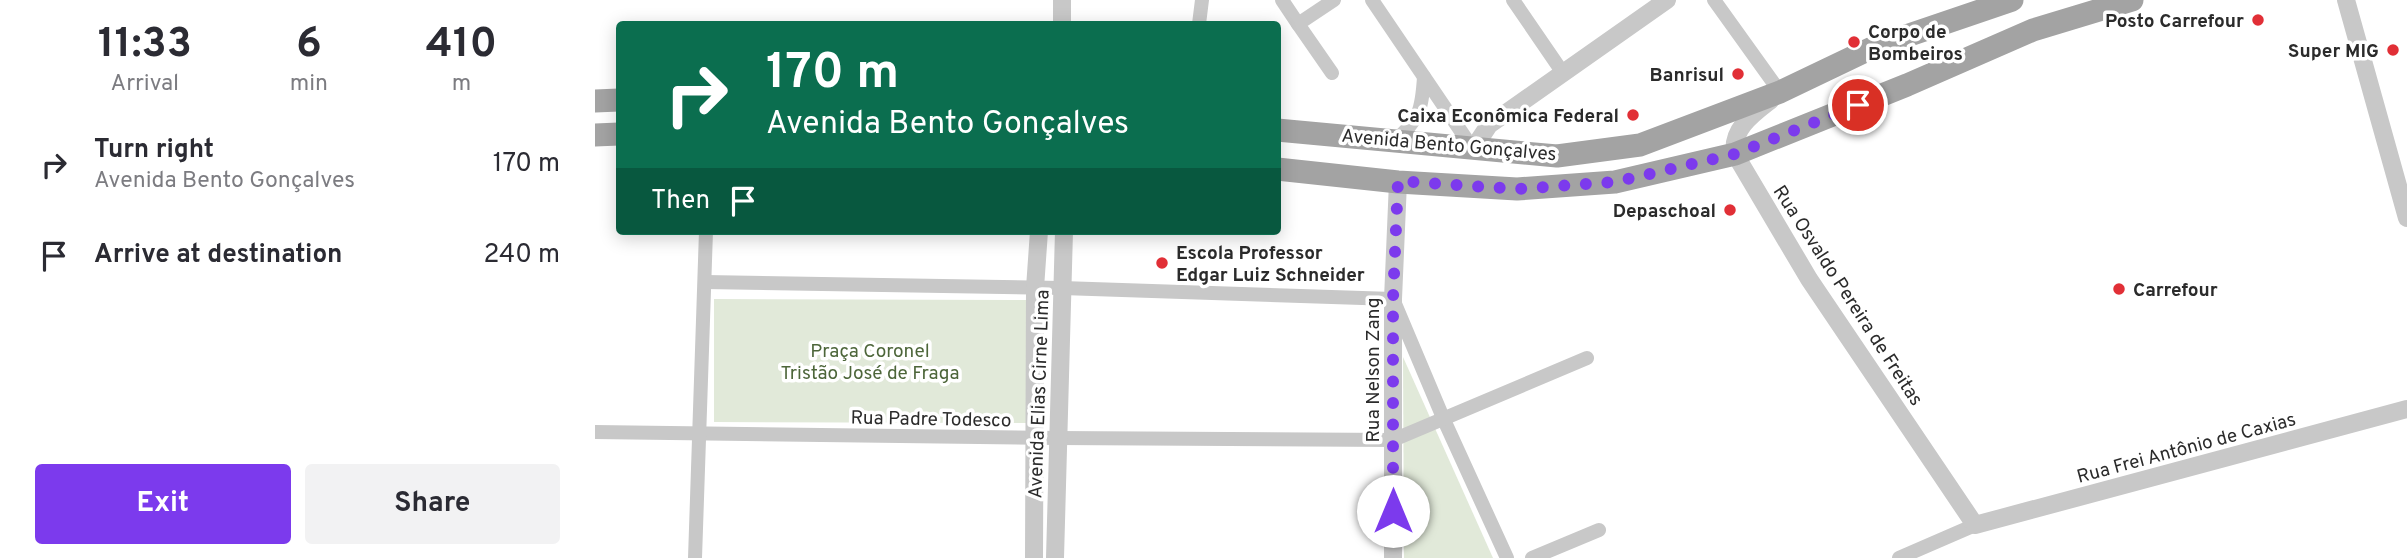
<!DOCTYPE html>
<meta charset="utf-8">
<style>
body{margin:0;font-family:Overpass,sans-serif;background:#f2f2f3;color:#2b2b33;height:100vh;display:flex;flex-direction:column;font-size:26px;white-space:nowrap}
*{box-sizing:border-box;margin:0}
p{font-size:23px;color:#7c7c81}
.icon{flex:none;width:38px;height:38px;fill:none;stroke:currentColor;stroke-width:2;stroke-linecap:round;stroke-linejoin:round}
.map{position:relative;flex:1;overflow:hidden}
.panel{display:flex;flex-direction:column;background:#fff;width:595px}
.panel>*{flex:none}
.banner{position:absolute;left:21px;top:21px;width:665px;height:214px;border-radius:7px;box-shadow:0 4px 18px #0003;background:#0b6e4f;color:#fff;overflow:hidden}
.pin{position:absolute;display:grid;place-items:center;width:60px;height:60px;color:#fff;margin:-30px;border:4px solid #fff;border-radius:50%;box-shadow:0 2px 7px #0007}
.me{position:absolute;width:77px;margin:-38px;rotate:0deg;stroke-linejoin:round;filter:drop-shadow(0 0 5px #0008)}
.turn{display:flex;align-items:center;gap:24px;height:147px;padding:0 35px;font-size:32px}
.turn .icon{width:91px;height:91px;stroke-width:2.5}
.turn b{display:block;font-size:49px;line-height:60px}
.then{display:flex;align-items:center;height:66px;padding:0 35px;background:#0003;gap:14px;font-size:26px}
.eta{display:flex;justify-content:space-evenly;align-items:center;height:119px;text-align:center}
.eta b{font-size:42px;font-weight:700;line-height:49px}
.cta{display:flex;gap:14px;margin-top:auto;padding:14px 35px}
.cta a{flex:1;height:80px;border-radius:7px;background:#7c3aed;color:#fff;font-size:28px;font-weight:700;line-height:80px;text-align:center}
.cta a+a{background:#f2f2f3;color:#2b2b33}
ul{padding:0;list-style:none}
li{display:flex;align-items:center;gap:21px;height:91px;padding:0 35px}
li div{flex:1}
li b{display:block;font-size:26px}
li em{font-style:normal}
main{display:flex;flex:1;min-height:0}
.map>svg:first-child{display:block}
.green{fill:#e1e9d9}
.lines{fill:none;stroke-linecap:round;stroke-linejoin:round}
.minor{stroke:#c8c8c8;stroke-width:14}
.tertiary{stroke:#c8c8c8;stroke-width:18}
.primary{stroke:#a3a3a3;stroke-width:23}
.route{stroke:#7c3aed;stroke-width:12;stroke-dasharray:0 21.6}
.poi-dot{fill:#e12f36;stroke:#fff;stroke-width:2.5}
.labels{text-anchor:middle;stroke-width:7;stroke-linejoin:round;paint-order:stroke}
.poi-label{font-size:19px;font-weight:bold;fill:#2b2b2b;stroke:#fff;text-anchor:end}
.street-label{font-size:19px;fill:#2b2b2b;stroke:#fff}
.park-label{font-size:19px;fill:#4d663a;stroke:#fff}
</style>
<main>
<section class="panel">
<div class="eta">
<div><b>11:33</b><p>Arrival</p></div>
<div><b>6</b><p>min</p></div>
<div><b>410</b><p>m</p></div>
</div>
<ul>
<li><svg class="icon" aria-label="right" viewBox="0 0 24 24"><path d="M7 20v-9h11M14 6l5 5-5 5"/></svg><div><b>Turn right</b><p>Avenida Bento Gonçalves</p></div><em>170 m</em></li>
<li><svg class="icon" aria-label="arrive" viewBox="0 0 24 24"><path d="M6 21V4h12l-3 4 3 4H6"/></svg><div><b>Arrive at destination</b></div><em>240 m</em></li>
</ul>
<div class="cta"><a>Exit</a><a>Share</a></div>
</section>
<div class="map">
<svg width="1812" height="558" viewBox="0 0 1812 558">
<rect width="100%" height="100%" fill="#fff"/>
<g class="green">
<path d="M119 299 432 300 431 423 119 422Z"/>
<path d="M808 357 898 558H809Z"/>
</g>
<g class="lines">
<g class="minor">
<path d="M687 0 703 24"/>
<path d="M777 0 878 149"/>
<path d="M918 0 968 73"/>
<path d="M1119 0 1185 92"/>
<path d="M604 24 607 0"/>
<path d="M737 73 703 24 739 0"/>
<path d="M799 141C825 120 827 109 829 77"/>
<path d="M110 282 467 288 798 299 849 420 912 558"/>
<path d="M0 432 462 438 798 440 992 358"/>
<path d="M100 558 111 231"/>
<path d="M937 558 1004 530"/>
<path d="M1304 558 1380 525"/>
</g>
<g class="tertiary">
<path d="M467 0V24"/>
<path d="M1751 0 1812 218"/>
<path d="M1176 100C1158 114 1136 129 1140 154L1214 279 1380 525 1812 409"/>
<path d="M878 149 894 125 1072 0"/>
<path d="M439 558 440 288 444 231"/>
<path d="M460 558 469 231"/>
<path d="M798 558V299L803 182"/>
</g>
<g class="primary">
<path d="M0 101 24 100"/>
<path d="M682 130 962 156 1045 145 1185 92 1279 47 1417 0"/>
<path d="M0 135 24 134"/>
<path d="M682 169 803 182 922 189 1020 182 1140 154 1312 85 1438 30 1537 0"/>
</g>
</g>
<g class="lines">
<path class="route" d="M798 511V299L803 181 922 189 1020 182 1140 154 1263 105"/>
</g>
<g class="poi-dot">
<circle cx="1663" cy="20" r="7"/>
<circle cx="1259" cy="42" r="7"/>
<circle cx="1798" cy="50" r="7"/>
<circle cx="1143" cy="74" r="7"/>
<circle cx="1038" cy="115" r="7"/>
<circle cx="1135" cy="210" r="7"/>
<circle cx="567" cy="263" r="7"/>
<circle cx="1524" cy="289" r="7"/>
</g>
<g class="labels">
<g class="poi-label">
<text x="1649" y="27">Posto Carrefour</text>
<text x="1273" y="38" text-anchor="start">Corpo de<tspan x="1273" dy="22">Bombeiros</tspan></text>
<text x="1784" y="57">Super MIG</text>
<text x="1129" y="81">Banrisul</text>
<text x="1024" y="122">Caixa Econômica Federal</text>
<text x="1121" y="217">Depaschoal</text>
<text x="581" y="259" text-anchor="start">Escola Professor<tspan x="581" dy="22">Edgar Luiz Schneider</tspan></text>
<text x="1538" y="296" text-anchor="start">Carrefour</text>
</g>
<g class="street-label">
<text transform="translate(854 144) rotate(5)" y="7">Avenida Bento Gonçalves</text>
<text transform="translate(1254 295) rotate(57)" y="7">Rua Osvaldo Pereira de Freitas</text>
<text transform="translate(777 370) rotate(-90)" y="7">Rua Nelson Zang</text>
<text transform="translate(443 394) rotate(-88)" y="7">Avenida Elias Cirne Lima</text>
<text transform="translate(336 418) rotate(1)" y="7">Rua Padre Todesco</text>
<text transform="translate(1591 447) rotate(-15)" y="7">Rua Frei Antônio de Caxias</text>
</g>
<g class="park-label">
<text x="275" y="357">Praça Coronel<tspan x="275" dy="22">Tristão José de Fraga</tspan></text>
</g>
</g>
</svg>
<div class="pin" style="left:1263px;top:105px;background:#d93025"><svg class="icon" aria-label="arrive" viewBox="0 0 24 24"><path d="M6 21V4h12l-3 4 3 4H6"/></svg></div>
<svg class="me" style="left:798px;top:511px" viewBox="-20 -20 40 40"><circle r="19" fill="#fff"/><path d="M0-13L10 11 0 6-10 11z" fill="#7c3aed"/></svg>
<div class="banner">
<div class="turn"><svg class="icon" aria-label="right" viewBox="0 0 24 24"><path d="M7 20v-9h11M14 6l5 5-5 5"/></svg><div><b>170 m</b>Avenida Bento Gonçalves</div></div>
<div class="then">Then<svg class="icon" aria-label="arrive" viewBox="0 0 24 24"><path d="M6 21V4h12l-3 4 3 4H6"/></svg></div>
</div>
</div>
</main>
